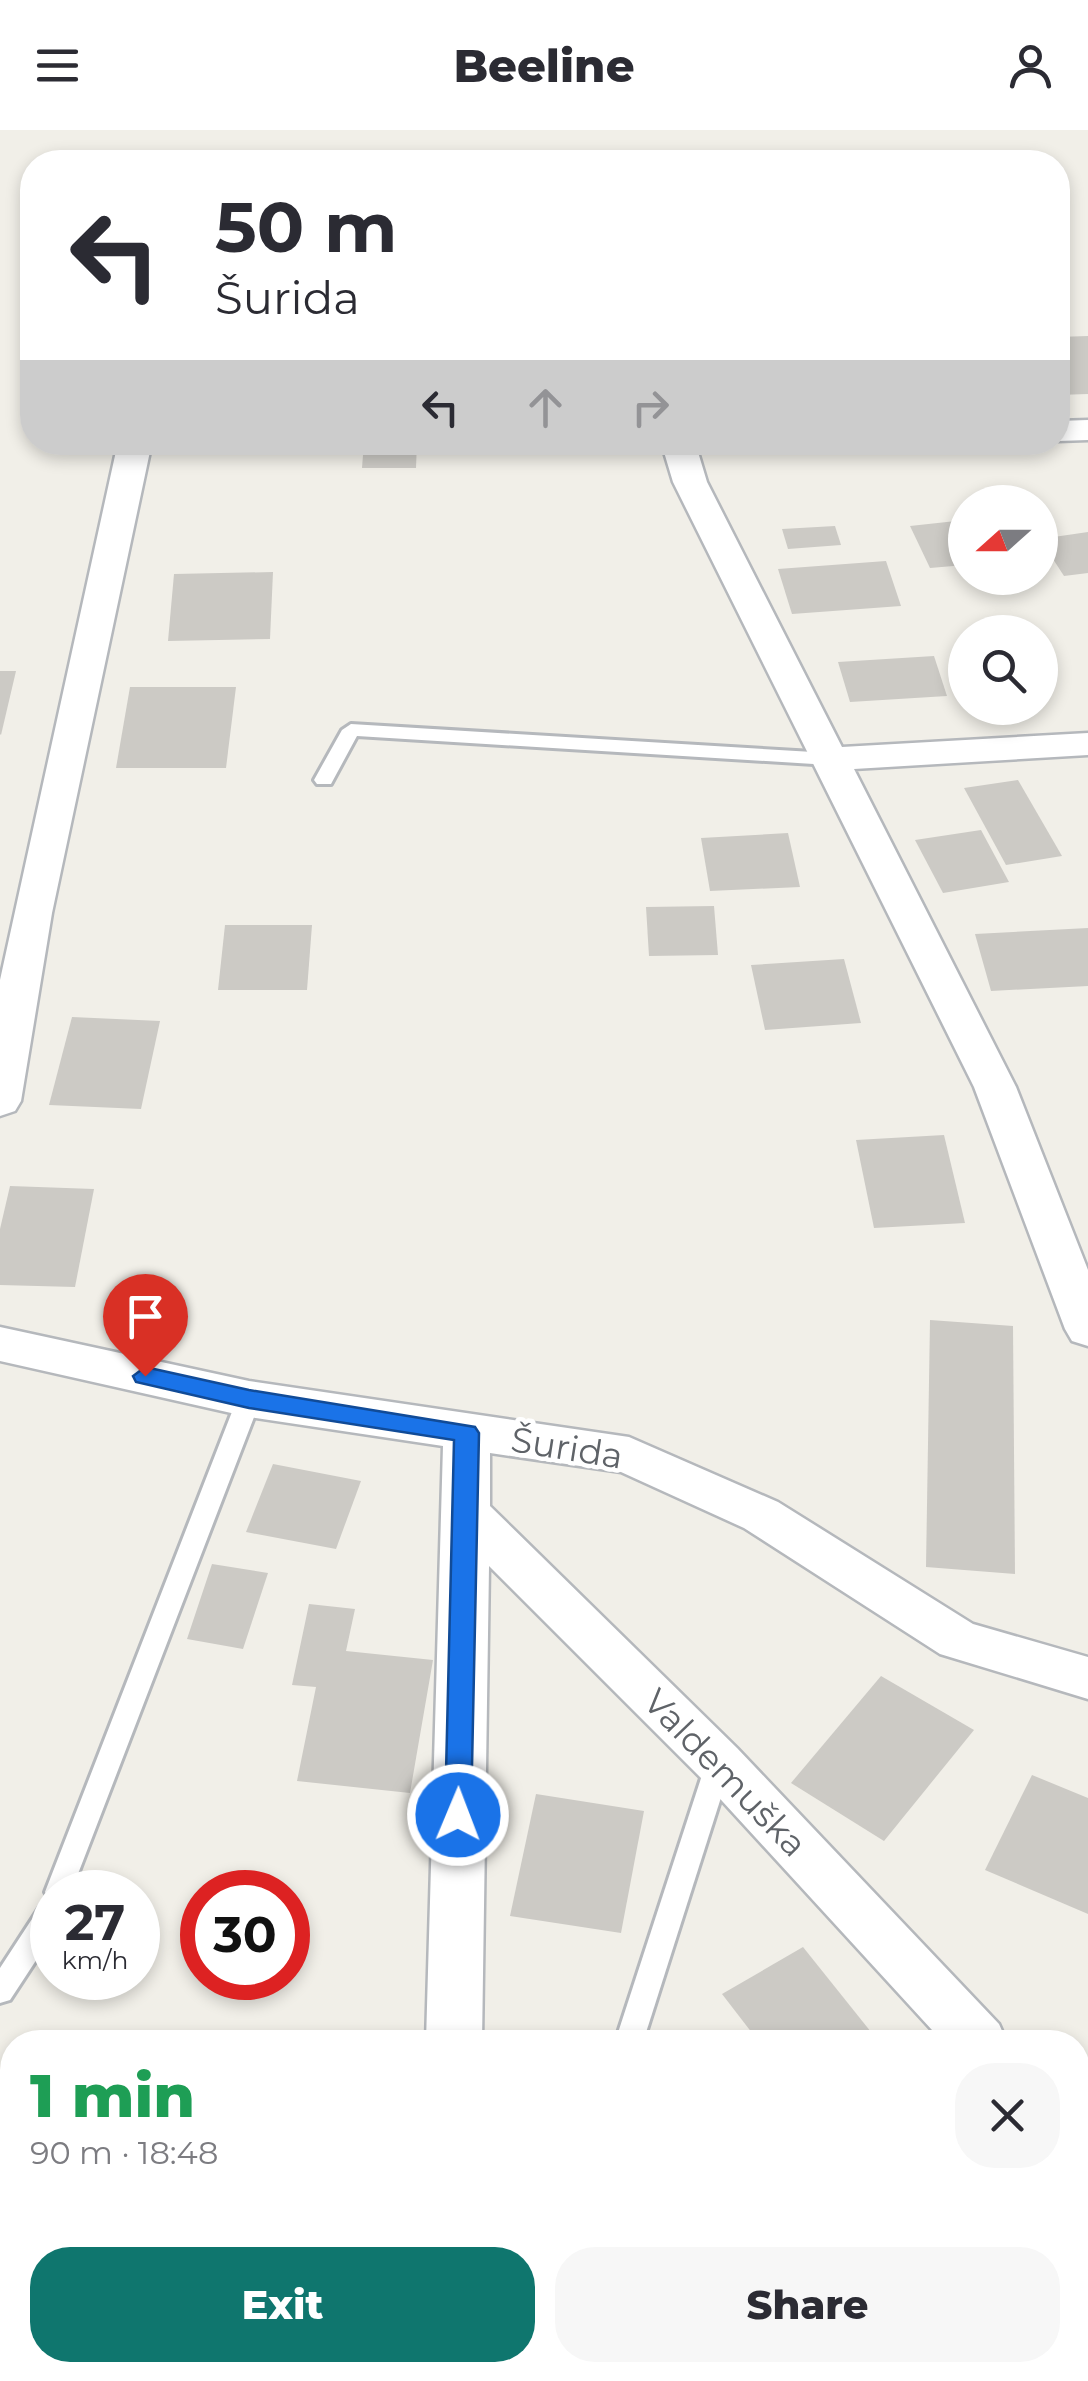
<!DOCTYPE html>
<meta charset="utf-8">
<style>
body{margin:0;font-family:Montserrat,sans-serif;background:#f7f7f7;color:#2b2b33;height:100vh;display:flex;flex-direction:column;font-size:38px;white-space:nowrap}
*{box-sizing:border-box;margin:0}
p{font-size:32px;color:#7c7c81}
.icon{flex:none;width:55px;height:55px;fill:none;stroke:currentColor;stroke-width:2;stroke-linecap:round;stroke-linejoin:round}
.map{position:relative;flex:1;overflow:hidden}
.sheet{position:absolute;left:0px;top:1900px;width:1090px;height:352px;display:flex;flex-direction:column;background:#fff;border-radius:40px 40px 0 0;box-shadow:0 5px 15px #0003}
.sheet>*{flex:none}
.hud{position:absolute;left:20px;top:20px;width:1050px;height:305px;border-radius:40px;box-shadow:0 5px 15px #0003;background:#fff;color:#2b2b33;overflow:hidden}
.needle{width:65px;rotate:249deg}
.controls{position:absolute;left:948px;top:355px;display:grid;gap:20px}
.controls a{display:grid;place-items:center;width:110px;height:110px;border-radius:50%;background:#fff;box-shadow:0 5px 15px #0003;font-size:50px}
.speed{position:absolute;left:30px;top:1740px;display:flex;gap:20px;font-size:50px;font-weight:700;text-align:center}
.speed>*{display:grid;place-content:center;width:130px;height:130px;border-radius:50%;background:#fff;box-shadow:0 5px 15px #0003;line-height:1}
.speed small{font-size:25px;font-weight:400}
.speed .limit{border:15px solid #d22;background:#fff;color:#111}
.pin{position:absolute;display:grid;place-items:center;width:85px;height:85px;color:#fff;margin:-102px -42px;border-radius:50% 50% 50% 0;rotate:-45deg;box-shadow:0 0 10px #0007}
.pin .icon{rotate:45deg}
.me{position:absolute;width:110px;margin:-55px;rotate:1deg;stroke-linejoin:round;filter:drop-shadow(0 0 8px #0008)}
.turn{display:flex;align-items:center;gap:35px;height:210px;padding:0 30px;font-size:45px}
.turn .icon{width:130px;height:130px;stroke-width:2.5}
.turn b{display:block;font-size:70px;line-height:85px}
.lanes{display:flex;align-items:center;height:95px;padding:0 30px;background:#0003;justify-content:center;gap:50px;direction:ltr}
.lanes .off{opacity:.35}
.round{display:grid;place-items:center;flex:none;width:105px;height:105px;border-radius:40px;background:#f7f7f7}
.summary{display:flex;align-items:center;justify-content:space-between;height:170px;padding:0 30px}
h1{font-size:60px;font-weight:800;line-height:75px;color:#1e9e55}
.action{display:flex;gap:20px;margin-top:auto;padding:20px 30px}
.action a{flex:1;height:115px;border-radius:40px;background:#0f766e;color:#fff;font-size:40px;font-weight:800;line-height:115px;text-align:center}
.action a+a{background:#f7f7f7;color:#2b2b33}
header{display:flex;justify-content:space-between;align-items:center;height:130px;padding:0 30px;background:#fff;font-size:45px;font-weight:800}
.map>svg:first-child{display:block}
.building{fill:#cccac5}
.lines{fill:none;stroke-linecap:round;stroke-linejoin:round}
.lane-casing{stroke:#b5b8bc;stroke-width:6}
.street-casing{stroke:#b5b8bc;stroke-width:5}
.lane{fill:#fff;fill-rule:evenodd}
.street{fill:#fff;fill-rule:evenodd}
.route{fill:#1a73e8;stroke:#114b97;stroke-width:2.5}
.labels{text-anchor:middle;stroke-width:9;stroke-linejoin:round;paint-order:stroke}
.street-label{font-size:35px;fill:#5f6368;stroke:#fff}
</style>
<header><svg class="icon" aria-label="menu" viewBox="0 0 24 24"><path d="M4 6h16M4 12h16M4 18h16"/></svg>Beeline<svg class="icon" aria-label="person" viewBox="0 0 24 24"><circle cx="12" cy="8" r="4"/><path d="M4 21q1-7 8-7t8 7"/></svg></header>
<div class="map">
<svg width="1088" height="2251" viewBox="0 0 1088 2251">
<rect width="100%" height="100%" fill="#f1efe8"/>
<g class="building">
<path d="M1088 206V264L1058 265V207Z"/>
<path d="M364 312H417L416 338H362Z"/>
<path d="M539 312H614L615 319 541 323Z"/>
<path d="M965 390V435L930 438 910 396Z"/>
<path d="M835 396 841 415 788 419 782 399Z"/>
<path d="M1088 402V443L1064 446 1040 409Z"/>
<path d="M886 431 901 476 792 484 778 439Z"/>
<path d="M273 442 270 509 168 511 174 444Z"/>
<path d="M934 526 947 566 850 572 838 532Z"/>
<path d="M0 541H16L1 605 0 604Z"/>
<path d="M130 557H236L226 638H116Z"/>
<path d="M1018 650 1062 726 1006 735 964 658Z"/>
<path d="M981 700 1009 752 943 763 915 710Z"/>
<path d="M788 703 800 757 710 761 701 708Z"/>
<path d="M714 776 718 825 649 826 646 777Z"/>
<path d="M225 795H312L307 860H218Z"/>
<path d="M1088 798V856L991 861 975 804Z"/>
<path d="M844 829 861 893 765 900 751 835Z"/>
<path d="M72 887 160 891 141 979 49 975Z"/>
<path d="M944 1005 965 1093 874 1098 856 1010Z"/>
<path d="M10 1056 94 1059 75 1157 0 1155V1099Z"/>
<path d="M930 1190 1013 1196 1015 1444 926 1437Z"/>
<path d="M273 1334 361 1351 336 1419 246 1402Z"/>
<path d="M212 1434 268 1443 243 1519 187 1509Z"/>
<path d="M309 1474 355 1479 346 1521 433 1530 410 1663 297 1651 316 1557 292 1555Z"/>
<path d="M881 1546 974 1600 884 1711 791 1653Z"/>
<path d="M1032 1645 1088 1668V1784L985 1740Z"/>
<path d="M536 1664 644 1681 621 1803 510 1786Z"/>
<path d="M803 1817 879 1912H759L722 1864Z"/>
<path d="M505 2240H673L674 2251H506Z"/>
<path d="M814 2240H925L898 2251H819Z"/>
</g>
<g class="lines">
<defs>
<g id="lane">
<path d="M351 594 830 623 840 629 830 635 357 606 331 654H317L314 650 342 600Z"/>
<path d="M249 1260 257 1263 261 1269 71 1762H52V1806L10 1870 0 1873V1838L47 1766 45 1762 237 1269 241 1263Z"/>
<path d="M719 1622 728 1625 732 1633 643 1912H615L706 1633 710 1625Z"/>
<path d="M1088 2207V2239L1074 2241 1069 2251H1027L1032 2240H1078V2212Z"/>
</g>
<g id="street">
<path d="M1088 290V310L1058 311V291Z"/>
<path d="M118 312H152L52 783 21 971 15 981 0 986V850Z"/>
<path d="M661 312H695L707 352 842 617 1088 603V625L854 639 1016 957 1088 1140V1216L1072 1211 1065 1199 974 957 673 352Z"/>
<path d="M0 1197 249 1251 629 1307 778 1372 973 1494 1088 1527V1569L940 1524 744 1398 621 1342 490 1323V1376L737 1618 999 1894 1007 1912H943L701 1648 489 1436 482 1912H426L443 1316 249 1287 0 1231Z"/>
<path d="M1078 1992 1088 1995V2056L1078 2052Z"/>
<path d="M215 2240H275L271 2251H211Z"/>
</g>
</defs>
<use href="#lane" class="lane-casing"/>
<use href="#street" class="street-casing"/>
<use href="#lane" class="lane"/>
<use href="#street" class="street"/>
</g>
<path class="route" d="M145 1237 249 1260 475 1297 479 1303 471 1685 467 1693H449L445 1685 454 1310 249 1278 136 1252 133 1246Z"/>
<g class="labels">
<g class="street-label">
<text transform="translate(567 1318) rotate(9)" y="12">Šurida</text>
<text transform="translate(725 1643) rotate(46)" y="12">Valdemuška</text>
</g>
</g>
</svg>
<div class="controls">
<a><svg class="needle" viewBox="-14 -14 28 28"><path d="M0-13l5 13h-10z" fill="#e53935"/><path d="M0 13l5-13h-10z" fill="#7c7c81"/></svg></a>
<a><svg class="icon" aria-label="search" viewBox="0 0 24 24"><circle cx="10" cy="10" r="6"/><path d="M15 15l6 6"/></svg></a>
</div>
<div class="speed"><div>27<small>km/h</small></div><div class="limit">30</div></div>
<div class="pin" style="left:145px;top:1246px;background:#d93025"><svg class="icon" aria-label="arrive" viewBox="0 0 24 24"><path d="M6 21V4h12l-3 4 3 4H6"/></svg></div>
<svg class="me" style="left:458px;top:1685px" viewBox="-20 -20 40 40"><circle r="17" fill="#1a73e8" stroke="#fff" stroke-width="3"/><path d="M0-11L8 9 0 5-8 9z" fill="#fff"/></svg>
<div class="hud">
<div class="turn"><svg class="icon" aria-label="left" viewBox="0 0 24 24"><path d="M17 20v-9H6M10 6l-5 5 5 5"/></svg><div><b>50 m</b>Šurida</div></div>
<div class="lanes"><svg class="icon" aria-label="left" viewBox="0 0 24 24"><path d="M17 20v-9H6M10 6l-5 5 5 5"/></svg><svg class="icon off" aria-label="ahead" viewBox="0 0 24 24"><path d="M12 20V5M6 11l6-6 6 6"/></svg><svg class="icon off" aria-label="right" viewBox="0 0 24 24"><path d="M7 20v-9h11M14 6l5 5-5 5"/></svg></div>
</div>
<section class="sheet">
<div class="summary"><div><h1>1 min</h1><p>90 m · 18:48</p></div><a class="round"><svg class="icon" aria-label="close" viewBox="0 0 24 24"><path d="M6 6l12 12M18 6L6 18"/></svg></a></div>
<div class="action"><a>Exit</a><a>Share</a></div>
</section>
</div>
